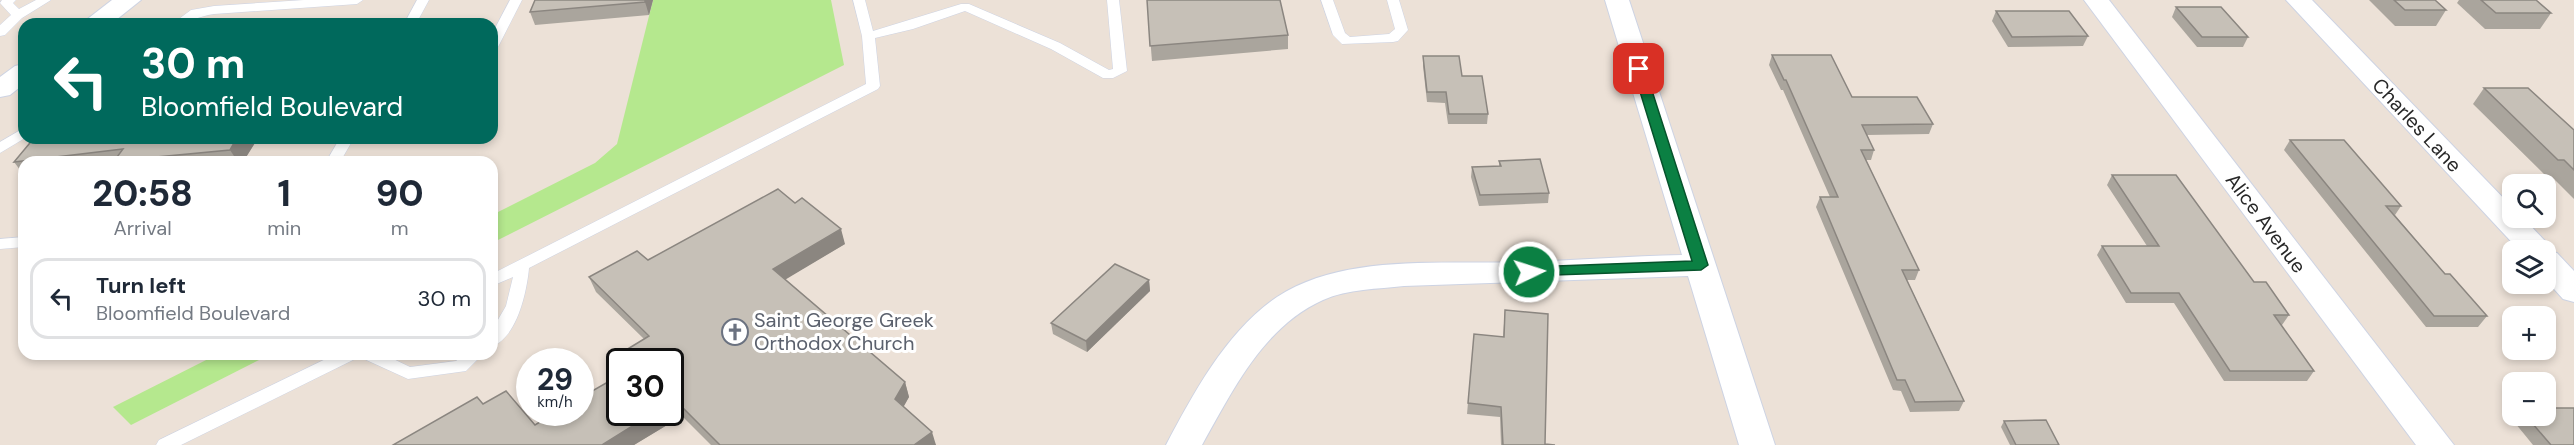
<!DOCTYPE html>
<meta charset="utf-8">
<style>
body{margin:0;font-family:"DM Sans",sans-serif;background:#f2f2f3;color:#1f2937;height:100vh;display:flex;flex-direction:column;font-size:22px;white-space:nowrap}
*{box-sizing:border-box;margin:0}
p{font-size:20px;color:#747a83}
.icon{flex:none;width:33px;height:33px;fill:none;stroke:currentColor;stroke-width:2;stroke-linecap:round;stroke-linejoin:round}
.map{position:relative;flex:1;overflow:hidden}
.panel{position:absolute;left:18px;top:156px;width:480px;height:204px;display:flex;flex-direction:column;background:#fff;border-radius:18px;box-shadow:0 3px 9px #0003}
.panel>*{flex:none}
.banner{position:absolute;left:18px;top:18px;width:480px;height:126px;border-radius:18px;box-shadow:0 3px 9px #0003;background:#00695c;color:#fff;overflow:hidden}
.buttons{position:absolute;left:2502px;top:174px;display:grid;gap:12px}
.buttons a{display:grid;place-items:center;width:54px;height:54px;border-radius:12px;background:#fff;box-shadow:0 3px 9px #0003;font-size:30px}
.speed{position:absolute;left:516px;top:348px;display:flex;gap:12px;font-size:30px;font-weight:700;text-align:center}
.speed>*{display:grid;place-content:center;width:78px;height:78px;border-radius:50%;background:#fff;box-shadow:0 3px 9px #0003;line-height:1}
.speed small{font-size:15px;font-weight:400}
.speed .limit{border:3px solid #111;border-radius:9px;background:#fff;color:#111}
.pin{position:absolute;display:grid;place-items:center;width:51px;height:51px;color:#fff;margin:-26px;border-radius:12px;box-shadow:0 3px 9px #0006}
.me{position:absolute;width:66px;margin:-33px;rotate:86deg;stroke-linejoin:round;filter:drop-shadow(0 0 4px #0008)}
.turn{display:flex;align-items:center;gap:21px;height:126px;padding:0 24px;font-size:27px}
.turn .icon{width:78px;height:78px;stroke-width:2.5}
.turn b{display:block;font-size:42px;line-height:51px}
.eta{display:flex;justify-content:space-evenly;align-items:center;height:102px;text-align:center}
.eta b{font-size:36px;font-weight:800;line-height:42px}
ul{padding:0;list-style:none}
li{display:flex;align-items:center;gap:18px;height:81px;margin:0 12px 9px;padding:0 12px;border:3px solid #e0e1e3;border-radius:18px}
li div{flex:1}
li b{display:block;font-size:22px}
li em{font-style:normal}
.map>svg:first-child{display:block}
.green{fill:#b5e88e}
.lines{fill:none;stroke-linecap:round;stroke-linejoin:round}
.lane-casing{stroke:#cdd3e3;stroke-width:1}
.street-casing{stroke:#cdd3e3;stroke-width:2}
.lane{fill:#fff;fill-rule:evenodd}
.street{fill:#fff;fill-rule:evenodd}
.wall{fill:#aaa59d}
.shaded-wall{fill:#8b8680}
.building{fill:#c6c0b7;stroke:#8b8680;stroke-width:1.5}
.route{fill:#0b8043;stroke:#07532c;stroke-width:1.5}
.labels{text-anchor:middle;stroke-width:6;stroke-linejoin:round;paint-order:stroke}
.street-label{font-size:20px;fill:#282828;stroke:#fff}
.worship-label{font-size:20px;fill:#5b616d;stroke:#fff;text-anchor:start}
</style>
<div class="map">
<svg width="2574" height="445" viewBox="0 0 2574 445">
<rect width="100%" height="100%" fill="#ece1d7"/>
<g class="green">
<path d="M653 0H831L844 65 492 243V215L595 163 617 144Z"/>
<path d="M218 354H271L131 425 113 407Z"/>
</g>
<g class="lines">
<defs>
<g id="lane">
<path d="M2 0H16L13 3 19 9 36 0H51L22 18 5 35 0 36V25L11 15 0 3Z"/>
<path d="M304 0H363L357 4 214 14C198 16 187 24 172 24L191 10 214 6Z"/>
<path d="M417 0H429L416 24H404Z"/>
<path d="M510 0H522L498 47 492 51V34Z"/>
<path d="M853 0H865L873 31 961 4H969L1060 43 1109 70 1113 69 1107 0H1119L1127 71 1113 78H1103L1051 49 965 11 913 29 875 38 880 86 878 89 529 268C527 291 517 338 492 346V330L506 306 513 277 492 286V274L866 84 862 36Z"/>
<path d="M1321 0H1333L1345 33 1350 37 1389 34 1395 29 1387 0H1399L1408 30 1398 41 1393 42 1342 44 1333 35Z"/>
<path d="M24 128 25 138 0 153V142Z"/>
<path d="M340 138H354L340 162H326Z"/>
<path d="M24 237V247L0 249V239Z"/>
<path d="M336 354H359L357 358 181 445H156L159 440Z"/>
<path d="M360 354H383L410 367 456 361 464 354H483L466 371 408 379 362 358Z"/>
</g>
<g id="street">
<path d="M112 0H141L111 24H81Z"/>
<path d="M1605 0H1629L1775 445H1739L1688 276 1404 286C1378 289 1348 289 1323 300 1263 327 1233 390 1202 445H1166C1194 392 1227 331 1277 297 1345 252 1450 265 1527 262 1579 260 1630 256 1682 255Z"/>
<path d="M2084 0H2109L2454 445H2416Z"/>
<path d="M2286 0H2312L2512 207V218H2523L2547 243 2550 252 2557 253 2574 271V302L2563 299 2546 280V250H2519Z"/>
<path d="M24 64V84L10 95 0 97V77L15 66Z"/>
</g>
</defs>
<use href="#lane" class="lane-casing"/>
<use href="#street" class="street-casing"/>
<use href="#lane" class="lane"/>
<use href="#street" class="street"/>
</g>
<g class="wall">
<path d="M535 0H653L649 15 535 25 530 12Z"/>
<path d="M1147 0 1288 35V49L1152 61Z"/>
<path d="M2369 0H2435L2446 10 2436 26H2395Z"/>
<path d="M2459 0H2536L2551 13 2540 29H2485L2457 3Z"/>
<path d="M2176 7 2248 37 2243 47H2197L2172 17Z"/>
<path d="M1996 11 2088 36 2083 46 2008 47 1992 21Z"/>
<path d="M1772 55 1852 97 1933 124 1929 134 1867 135 1874 150 1871 160H1866L1919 270 1915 280H1907L1964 401 1959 411 1910 412 1901 391 1893 390 1816 207 1820 197H1830L1783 90H1781L1769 65Z"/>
<path d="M1423 56 1462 76 1488 114 1487 124H1448L1445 103 1427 102 1423 66Z"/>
<path d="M2484 88 2574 130V199L2551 176H2546L2473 104Z"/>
<path d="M34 138H258L243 162H24V175L14 162Z"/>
<path d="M2290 140 2401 206 2395 215 2445 274 2487 316 2478 327H2426L2284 150Z"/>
<path d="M1499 161 1549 193 1548 203 1479 206 1471 177 1472 167 1499 166Z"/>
<path d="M2112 175 2254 282 2289 315 2282 325H2281L2314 371 2307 381H2224L2174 303H2126L2097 255 2102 246H2147L2107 185Z"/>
<path d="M845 244 785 279 905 382 909 397 903 407 936 445H711L682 416 634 445H393L483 404 535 425 670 362H631L626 350 644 339 596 292 589 277Z"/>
<path d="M1149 280 1150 291 1087 352 1053 334 1051 323Z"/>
<path d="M1505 310 1545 444 1555 445H1501L1500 417 1467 414 1474 334 1503 337Z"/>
<path d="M2513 416H2546L2574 445H2533L2511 418Z"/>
<path d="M2004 421 2059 445H2010L2001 427Z"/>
</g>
<g class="shaded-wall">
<path d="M645 0H653L649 15 645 2Z"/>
<path d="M282 19 285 24H277Z"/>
<path d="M237 138H258L243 162H238L230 150Z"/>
<path d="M841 229 845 244 778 284 773 269Z"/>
<path d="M1149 280 1150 291 1087 352 1086 341Z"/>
<path d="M905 382 909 397 899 415 895 399Z"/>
<path d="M675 400 682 416 634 445H602L655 412H670V403Z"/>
<path d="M932 432 936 445H914Z"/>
</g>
<g class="building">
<path d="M535 0H645V2L530 12Z"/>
<path d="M1147 0H1280L1288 35 1150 46Z"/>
<path d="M2394 0H2435L2446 10H2405Z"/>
<path d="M2481 0H2536L2551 13H2496Z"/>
<path d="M2176 7H2221L2248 37H2202Z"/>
<path d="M1996 11H2069L2088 36 2012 37Z"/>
<path d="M282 19 277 24H221Z"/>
<path d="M1772 55H1831L1852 97H1917L1933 124 1862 125 1874 150H1861L1919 270H1902L1964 401 1915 402 1905 380H1897L1820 197H1838L1786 80H1784Z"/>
<path d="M1423 56H1459L1462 76H1482L1488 114H1449L1446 92H1427Z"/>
<path d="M2484 88H2528L2574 130V170L2564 160H2558Z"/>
<path d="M34 138H237L230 150 114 161 123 149 14 162Z"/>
<path d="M2290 140H2344L2401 206H2386L2445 274H2450L2487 316H2434Z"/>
<path d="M1540 159 1549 193 1480 195 1472 167 1501 166 1499 161Z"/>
<path d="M2112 175H2176L2254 282H2266L2289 315H2274L2314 371H2230L2179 293H2131L2102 246H2159Z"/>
<path d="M778 189 795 203 802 198 841 229 773 269 905 382 895 399 932 432 914 445H720L675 400 670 403V362H637L626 350 649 336 589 277 637 251 648 260Z"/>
<path d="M1115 264 1149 280 1086 341 1051 323Z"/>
<path d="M1505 310 1548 314 1545 444 1555 445H1503L1501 407 1468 403 1474 334 1504 337Z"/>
<path d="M620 375V412H655L602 445H393L477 397 483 404 506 391 535 425 556 412H580V398Z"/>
<path d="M2546 408H2574V445H2551L2526 416H2546Z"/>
<path d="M2046 420 2059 445H2016L2004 421Z"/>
</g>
<path class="route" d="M1639 66 1645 69 1708 265 1701 270 1524 276V269L1529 267 1692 261 1633 69Z"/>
<defs>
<symbol id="church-ring" viewBox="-11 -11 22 22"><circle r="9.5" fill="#fff" stroke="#6b7280" stroke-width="1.5"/><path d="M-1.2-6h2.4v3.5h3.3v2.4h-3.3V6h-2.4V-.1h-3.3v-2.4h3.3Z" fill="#6b7280"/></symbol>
</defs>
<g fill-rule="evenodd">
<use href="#church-ring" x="720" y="317" width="30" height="30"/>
</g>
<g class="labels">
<g class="street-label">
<text transform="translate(2417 125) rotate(47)" y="7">Charles Lane</text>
<text transform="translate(2266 223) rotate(53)" y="7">Alice Avenue</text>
</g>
<g class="worship-label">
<text x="754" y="327">Saint George Greek<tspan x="754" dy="23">Orthodox Church</tspan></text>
</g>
</g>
</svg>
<div class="buttons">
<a><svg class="icon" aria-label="search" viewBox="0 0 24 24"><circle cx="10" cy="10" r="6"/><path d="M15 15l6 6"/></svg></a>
<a><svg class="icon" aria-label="layers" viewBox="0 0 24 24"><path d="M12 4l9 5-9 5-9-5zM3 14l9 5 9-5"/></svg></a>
<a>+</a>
<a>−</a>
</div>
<div class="speed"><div>29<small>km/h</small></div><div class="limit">30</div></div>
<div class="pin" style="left:1639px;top:69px;background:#d93025"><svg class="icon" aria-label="arrive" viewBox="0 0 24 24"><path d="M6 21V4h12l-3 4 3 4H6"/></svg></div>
<svg class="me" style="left:1529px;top:272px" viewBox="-20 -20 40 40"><circle r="17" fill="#0b8043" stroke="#fff" stroke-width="3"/><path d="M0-11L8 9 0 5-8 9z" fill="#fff"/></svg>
<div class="banner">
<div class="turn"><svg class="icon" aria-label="left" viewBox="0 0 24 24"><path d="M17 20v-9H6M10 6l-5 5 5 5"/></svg><div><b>30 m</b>Bloomfield Boulevard</div></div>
</div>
<section class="panel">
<div class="eta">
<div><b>20:58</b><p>Arrival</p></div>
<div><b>1</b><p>min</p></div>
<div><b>90</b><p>m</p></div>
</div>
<ul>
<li><svg class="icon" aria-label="left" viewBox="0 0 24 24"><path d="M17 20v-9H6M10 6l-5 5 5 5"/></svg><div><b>Turn left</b><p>Bloomfield Boulevard</p></div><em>30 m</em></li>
</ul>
</section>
</div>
